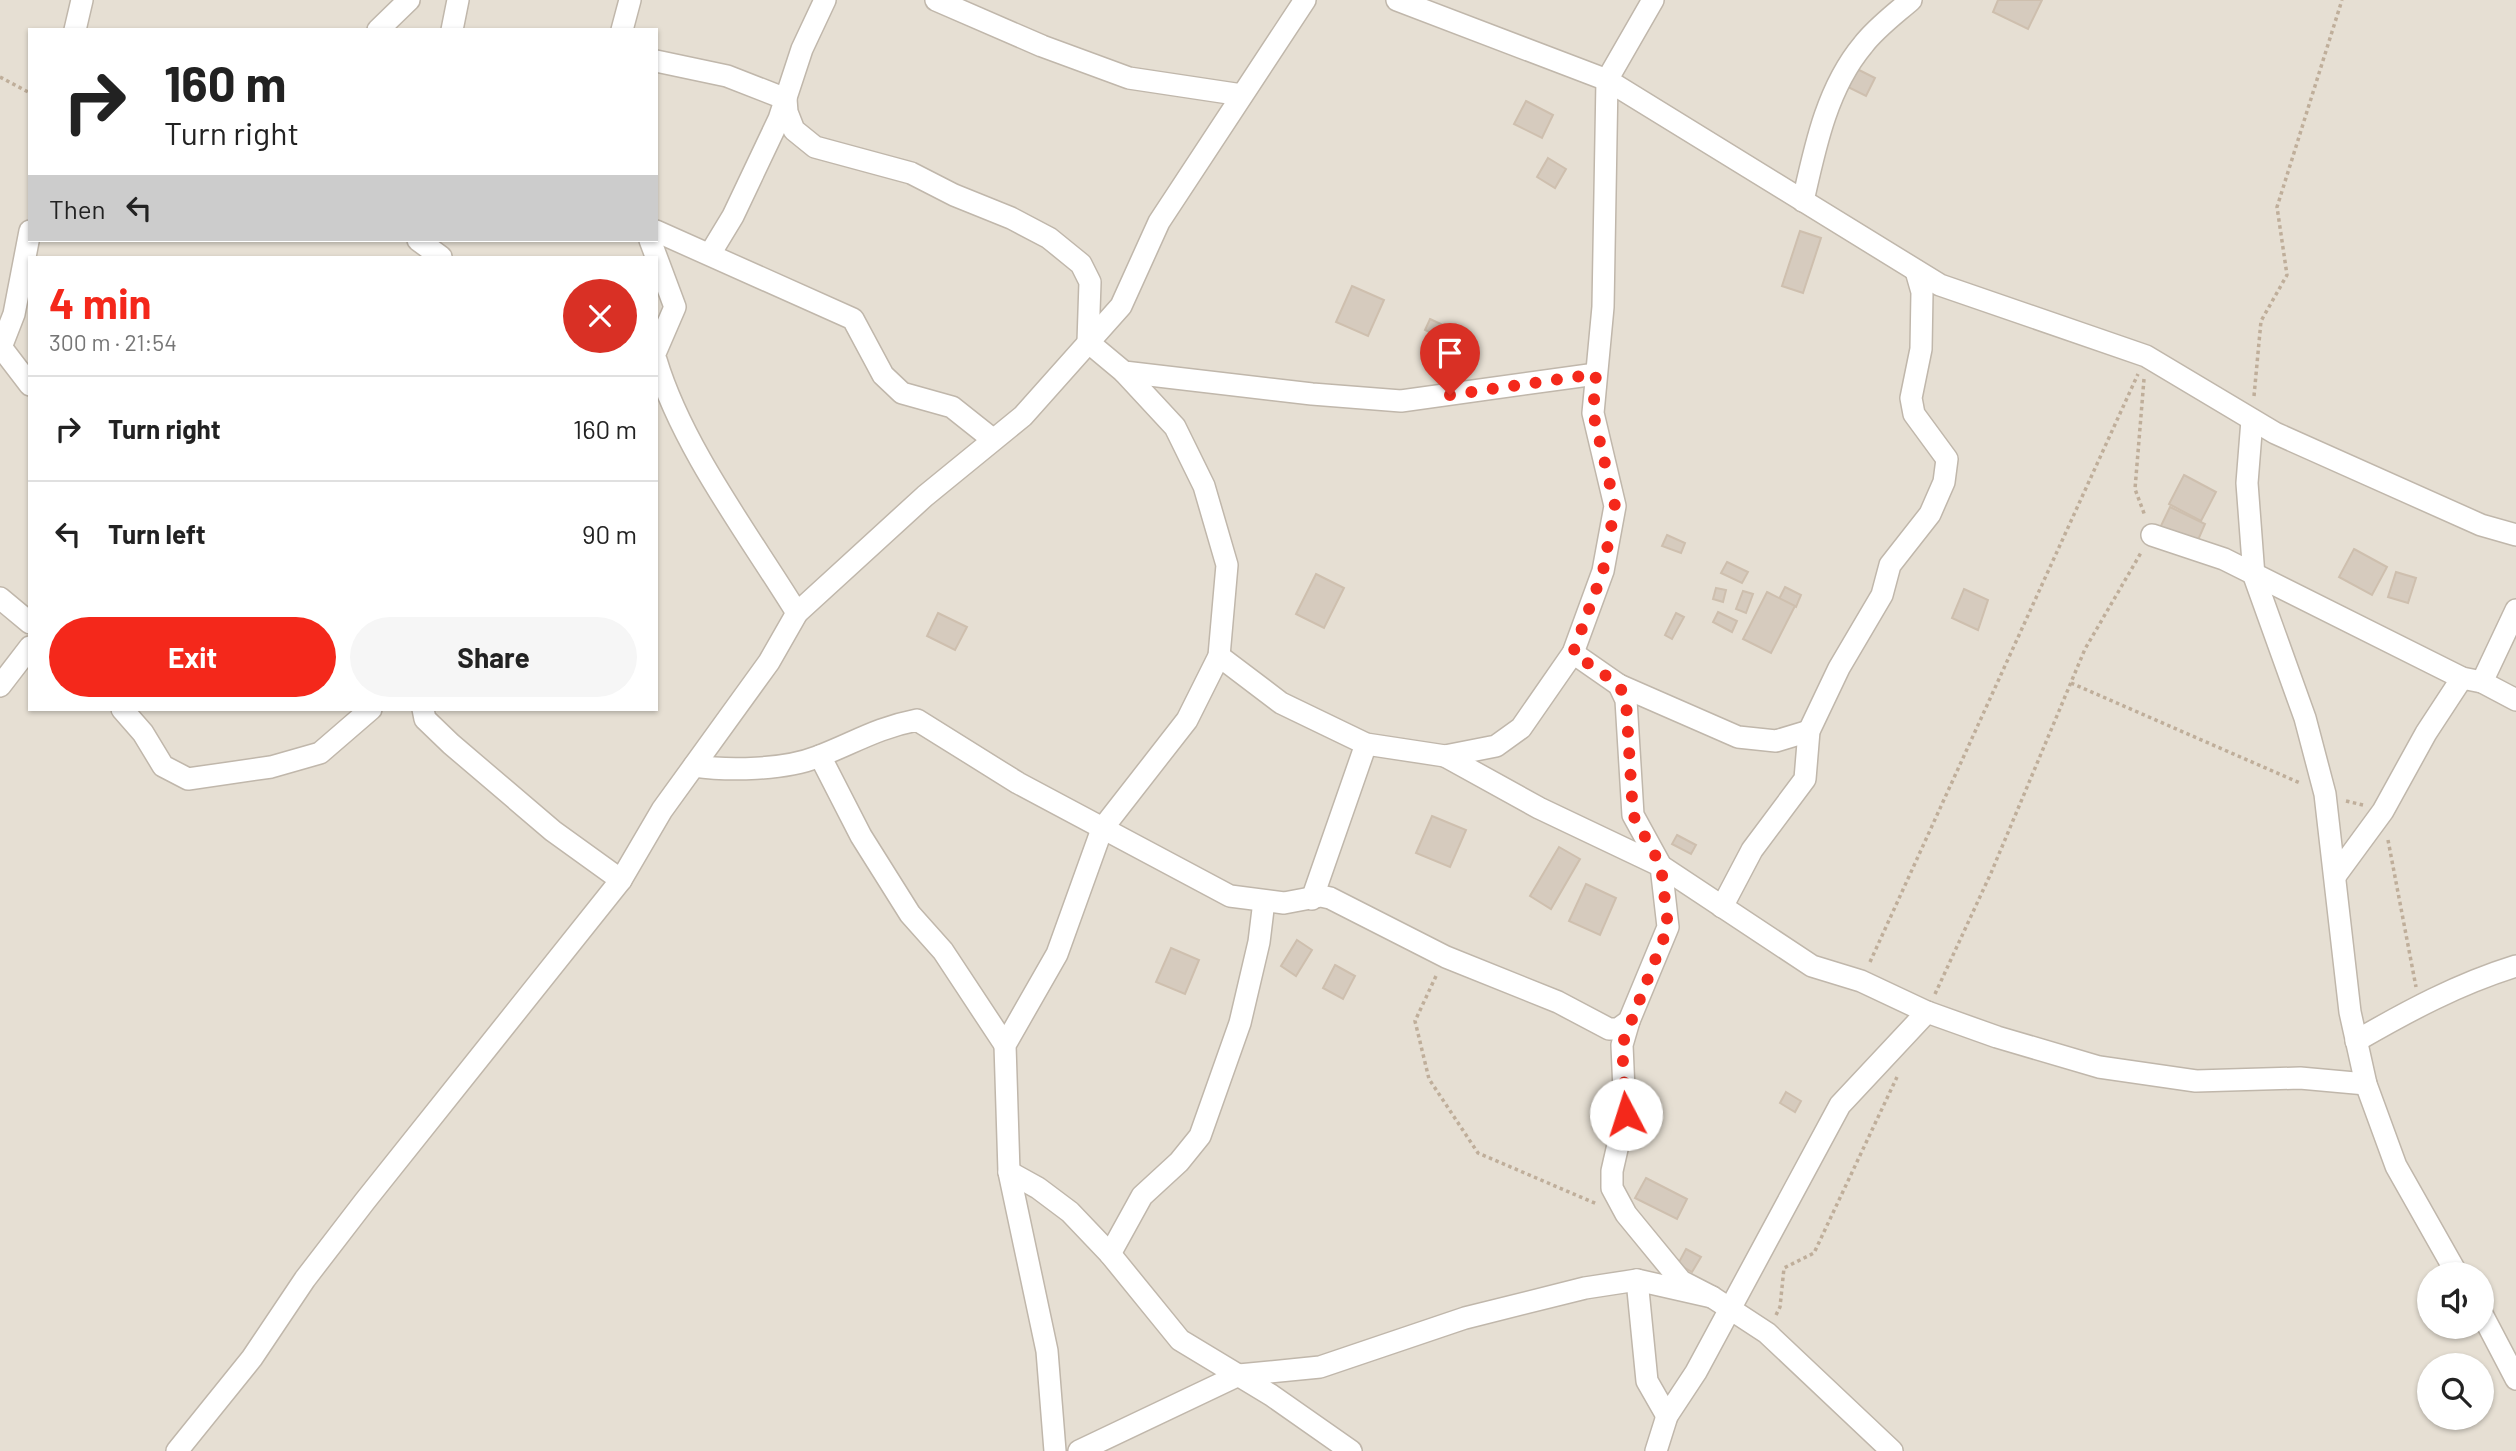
<!DOCTYPE html>
<meta charset="utf-8">
<style>
body{margin:0;font-family:Barlow,sans-serif;background:#f6f6f6;color:#222;height:100vh;display:flex;flex-direction:column;font-size:26px;white-space:nowrap}
*{box-sizing:border-box;margin:0}
p{font-size:23px;color:#767676}
.icon{flex:none;width:38px;height:38px;fill:none;stroke:currentColor;stroke-width:2;stroke-linecap:round;stroke-linejoin:round}
.map{position:relative;flex:1;overflow:hidden}
.side{position:absolute;left:28px;top:256px;width:630px;height:455px;display:flex;flex-direction:column;background:#fff;border-radius:0px;box-shadow:0 2px 5px #0004}
.side>*{flex:none}
.hud{position:absolute;left:28px;top:28px;width:630px;height:214px;border-radius:0px;box-shadow:0 2px 5px #0004;background:#fff;color:#222;overflow:hidden}
.buttons{position:absolute;left:2417px;top:1262px;display:grid;gap:14px}
.buttons a{display:grid;place-items:center;width:77px;height:77px;border-radius:50%;background:#fff;box-shadow:0 2px 5px #0004;font-size:35px}
.pin{position:absolute;display:grid;place-items:center;width:60px;height:60px;color:#fff;margin:-72px -30px;border-radius:50% 50% 50% 0;rotate:-45deg;box-shadow:0 0 7px #0007}
.pin .icon{rotate:45deg}
.me{position:absolute;width:77px;margin:-38px;rotate:355deg;stroke-linejoin:round;filter:drop-shadow(0 0 5px #0008)}
.turn{display:flex;align-items:center;gap:24px;height:147px;padding:0 21px;font-size:32px}
.turn .icon{width:91px;height:91px;stroke-width:2.5}
.turn b{display:block;font-size:49px;line-height:60px}
.then{display:flex;align-items:center;height:66px;padding:0 21px;background:#0003;gap:14px;font-size:26px}
.round{display:grid;place-items:center;flex:none;width:74px;height:74px;border-radius:37px;background:#f6f6f6}
.headline{display:flex;align-items:center;justify-content:space-between;height:119px;padding:0 21px}
h1{font-size:42px;font-weight:700;line-height:52px;color:#f4281b}
.cta{display:flex;gap:14px;margin-top:auto;padding:14px 21px}
.cta a{flex:1;height:80px;border-radius:42px;background:#f4281b;color:#fff;font-size:28px;font-weight:700;line-height:80px;text-align:center}
.cta a+a{background:#f6f6f6;color:#222}
ul{padding:0;list-style:none}
li{display:flex;align-items:center;gap:21px;height:105px;padding:0 21px;border-top:2px solid #e0e0e0}
li div{flex:1}
li b{display:block;font-size:26px}
li em{font-style:normal}
.map>svg:first-child{display:block}
.residential{fill:#e6dfd3;fill-rule:evenodd}
.building{fill:#d6cbbe;stroke:#cebfae;stroke-width:2}
.lines{fill:none;stroke-linecap:round;stroke-linejoin:round}
.minor-casing{stroke:#c0b7ab;stroke-width:24}
.path{stroke:#bfae9a;stroke-width:3.5;stroke-dasharray:3.5 3.5;stroke-linecap:butt}
.minor{stroke:#fff;stroke-width:21}
.route{stroke:#f4281b;stroke-width:12;stroke-dasharray:0 21.6}
</style>
<div class="map">
<svg width="2516" height="1451" viewBox="0 0 2516 1451">
<rect width="100%" height="100%" fill="#f2ede5"/>
<path class="residential" d="M0 0H2516V1451H0ZM30 30H656V240H30ZM30 257H656V709H30ZM2429 1274H2482V1326H2429ZM2429 1365H2482V1418H2429Z"/>
<g class="building">
<path d="M1998 0H2042L2028 29 1993 12Z"/>
<path d="M1857 69 1875 78 1866 96 1848 87Z"/>
<path d="M1526 101 1553 115 1542 138 1514 124Z"/>
<path d="M1548 158 1566 169 1555 188 1537 177Z"/>
<path d="M1800 231 1821 238 1803 293 1782 286Z"/>
<path d="M1352 286 1384 300 1368 336 1336 322Z"/>
<path d="M1430 319 1458 332 1452 342 1425 330Z"/>
<path d="M2184 475 2216 492 2201 521 2169 504Z"/>
<path d="M2170 507 2205 524 2195 547 2159 530Z"/>
<path d="M1667 535 1685 543 1681 553 1662 546Z"/>
<path d="M2354 549 2387 567 2372 595 2339 577Z"/>
<path d="M1727 562 1748 572 1742 583 1721 573Z"/>
<path d="M2396 572 2416 578 2408 603 2388 597Z"/>
<path d="M1316 574 1344 588 1324 628 1296 614Z"/>
<path d="M1785 587 1801 595 1796 607 1779 599Z"/>
<path d="M1716 588 1726 590 1723 602 1713 599Z"/>
<path d="M1964 589 1988 600 1978 630 1952 618Z"/>
<path d="M1743 591 1753 594 1746 613 1736 609Z"/>
<path d="M1767 592 1795 606 1771 653 1743 639Z"/>
<path d="M1718 612 1737 621 1732 632 1713 622Z"/>
<path d="M938 613 967 627 955 650 927 636Z"/>
<path d="M1676 613 1684 617 1672 639 1665 635Z"/>
<path d="M1432 816 1466 830 1450 867 1416 853Z"/>
<path d="M1677 835 1696 845 1691 854 1672 844Z"/>
<path d="M1559 847 1580 859 1551 909 1530 896Z"/>
<path d="M1586 884 1616 898 1600 935 1569 921Z"/>
<path d="M1297 940 1312 950 1296 976 1281 966Z"/>
<path d="M1171 948 1199 960 1185 994 1156 982Z"/>
<path d="M1335 965 1355 976 1343 999 1323 988Z"/>
<path d="M1786 1092 1801 1101 1795 1112 1780 1103Z"/>
<path d="M1646 1178 1687 1199 1677 1219 1635 1198Z"/>
<path d="M1686 1249 1701 1257 1692 1272 1678 1264Z"/>
</g>
<g class="lines">
<defs>
<g id="minor">
<path d="M936 0 1042 46 1129 78 1242 95"/>
<path d="M1397 0 1607 80 1940 285 2146 356 2275 433 2481 525 2516 535"/>
<path d="M75 30 82 0"/>
<path d="M378 30 409 0"/>
<path d="M452 30 458 0"/>
<path d="M622 30 630 0"/>
<path d="M656 61 727 76 786 99 787 112 794 130 815 147 911 173 954 195 1011 218 1049 238 1081 264 1090 282 1088 342 1124 372 1312 394 1401 401 1596 374"/>
<path d="M1803 201C1815 147 1827 88 1863 45 1876 28 1895 14 1911 0"/>
<path d="M656 231 853 319 883 375 902 393 952 407 991 438"/>
<path d="M418 240 441 257"/>
<path d="M650 240 675 307 656 351"/>
<path d="M710 254 733 216 779 119 802 49 825 0"/>
<path d="M1 347 30 385"/>
<path d="M0 350 14 314 30 231"/>
<path d="M656 360C682 447 749 535 797 613"/>
<path d="M2252 420 2247 483 2254 576 2305 718 2325 794 2350 1012 2366 1084 2396 1166 2457 1274"/>
<path d="M2152 535 2224 559 2462 678 2482 682 2516 700"/>
<path d="M0 598 30 623"/>
<path d="M1573 653 1619 685 1626 700 1633 815 1661 866 1812 966 1861 981 1927 1012 1997 1037 2099 1067 2196 1081 2300 1078 2366 1084"/>
<path d="M1219 656 1281 703 1366 744 1445 756 1496 746 1521 728 1573 653 1603 571 1615 506 1593 413 1603 307 1607 80 1653 0"/>
<path d="M2482 682 2516 610"/>
<path d="M1619 685 1738 737 1776 741 1809 731"/>
<path d="M0 686 30 647"/>
<path d="M122 709 143 733 163 766 188 779 271 767 320 753 371 709"/>
<path d="M423 709 425 719 451 744 553 831 621 880"/>
<path d="M820 756 861 836 910 914 943 951 1005 1045"/>
<path d="M694 766C729 771 784 770 817 757 854 743 876 728 917 720L1018 783 1230 896 1284 903 1321 896 1330 898 1446 957 1558 1002 1609 1029H1618L1629 1021 1668 927 1661 866 1539 808 1445 756"/>
<path d="M2336 875 2383 811 2426 733 2462 678"/>
<path d="M1312 899 1366 744"/>
<path d="M1722 907 1752 850 1805 779 1809 731 1839 668 1882 595 1890 565 1930 514 1944 482 1947 459 1914 414 1911 398 1921 349 1922 292 1916 271"/>
<path d="M1629 1021 1622 1045 1625 1114 1612 1171V1188L1626 1214 1681 1281 1712 1297 1767 1333 1892 1451"/>
<path d="M2356 1041C2408 1011 2458 984 2516 966"/>
<path d="M1009 1172 1038 1188 1070 1212 1110 1254 1180 1340 1271 1395 1351 1451"/>
<path d="M1110 1254 1142 1196 1179 1162 1200 1136 1240 1023 1259 942 1264 901"/>
<path d="M1637 1280 1647 1381 1667 1416"/>
<path d="M2482 1314 2516 1379"/>
<path d="M177 1451 252 1358 305 1279 365 1201 621 880 662 810 769 662 797 613 925 496 1023 416 1121 306 1159 222 1305 0"/>
<path d="M1055 1451 1047 1351 1009 1172 1005 1045 1057 954 1102 829 1187 720 1219 656 1227 565 1204 486 1175 427 1124 372"/>
<path d="M1079 1451 1239 1375 1320 1367 1465 1318 1585 1288 1637 1280 1712 1297"/>
<path d="M1656 1451 1667 1416 1696 1372 1840 1105 1927 1012"/>
</g>
</defs>
<use href="#minor" class="minor-casing"/>
<g class="path">
<path d="M0 77 30 93"/>
<path d="M2144 379 2135 489 2145 516"/>
<path d="M2254 396 2261 321 2287 275 2277 207 2342 0"/>
<path d="M2071 683 2300 783"/>
<path d="M2346 801 2363 805"/>
<path d="M2388 840 2416 987"/>
<path d="M1870 962 2138 374"/>
<path d="M1436 976 1415 1021 1429 1079 1478 1153 1597 1204"/>
<path d="M1935 994 1991 873 2085 649 2142 551"/>
<path d="M1776 1315 1780 1307 1784 1268 1814 1253 1897 1077"/>
</g>
<use href="#minor" class="minor"/>
</g>
<g class="lines">
<path class="route" d="M1450 395 1596 374 1593 413 1615 506 1603 571 1573 653 1619 685 1626 700 1633 815 1661 866 1668 927 1622 1045 1626 1114"/>
</g>
</svg>
<div class="buttons">
<a><svg class="icon" aria-label="sound" viewBox="0 0 24 24"><path d="M4 9h4l5-4v14l-5-4H4zM17 9q2 3 0 6"/></svg></a>
<a><svg class="icon" aria-label="search" viewBox="0 0 24 24"><circle cx="10" cy="10" r="6"/><path d="M15 15l6 6"/></svg></a>
</div>
<div class="pin" style="left:1450px;top:395px;background:#d93025"><svg class="icon" aria-label="arrive" viewBox="0 0 24 24"><path d="M6 21V4h12l-3 4 3 4H6"/></svg></div>
<svg class="me" style="left:1626px;top:1114px" viewBox="-20 -20 40 40"><circle r="19" fill="#fff"/><path d="M0-13L10 11 0 6-10 11z" fill="#f4281b"/></svg>
<div class="hud">
<div class="turn"><svg class="icon" aria-label="right" viewBox="0 0 24 24"><path d="M7 20v-9h11M14 6l5 5-5 5"/></svg><div><b>160 m</b>Turn right</div></div>
<div class="then">Then<svg class="icon" aria-label="left" viewBox="0 0 24 24"><path d="M17 20v-9H6M10 6l-5 5 5 5"/></svg></div>
</div>
<section class="side">
<div class="headline"><div><h1>4 min</h1><p>300 m · 21:54</p></div><a class="round" style="background:#d93025;color:#fff"><svg class="icon" aria-label="close" viewBox="0 0 24 24"><path d="M6 6l12 12M18 6L6 18"/></svg></a></div>
<ul>
<li><svg class="icon" aria-label="right" viewBox="0 0 24 24"><path d="M7 20v-9h11M14 6l5 5-5 5"/></svg><div><b>Turn right</b></div><em>160 m</em></li>
<li><svg class="icon" aria-label="left" viewBox="0 0 24 24"><path d="M17 20v-9H6M10 6l-5 5 5 5"/></svg><div><b>Turn left</b></div><em>90 m</em></li>
</ul>
<div class="cta"><a>Exit</a><a>Share</a></div>
</section>
</div>
